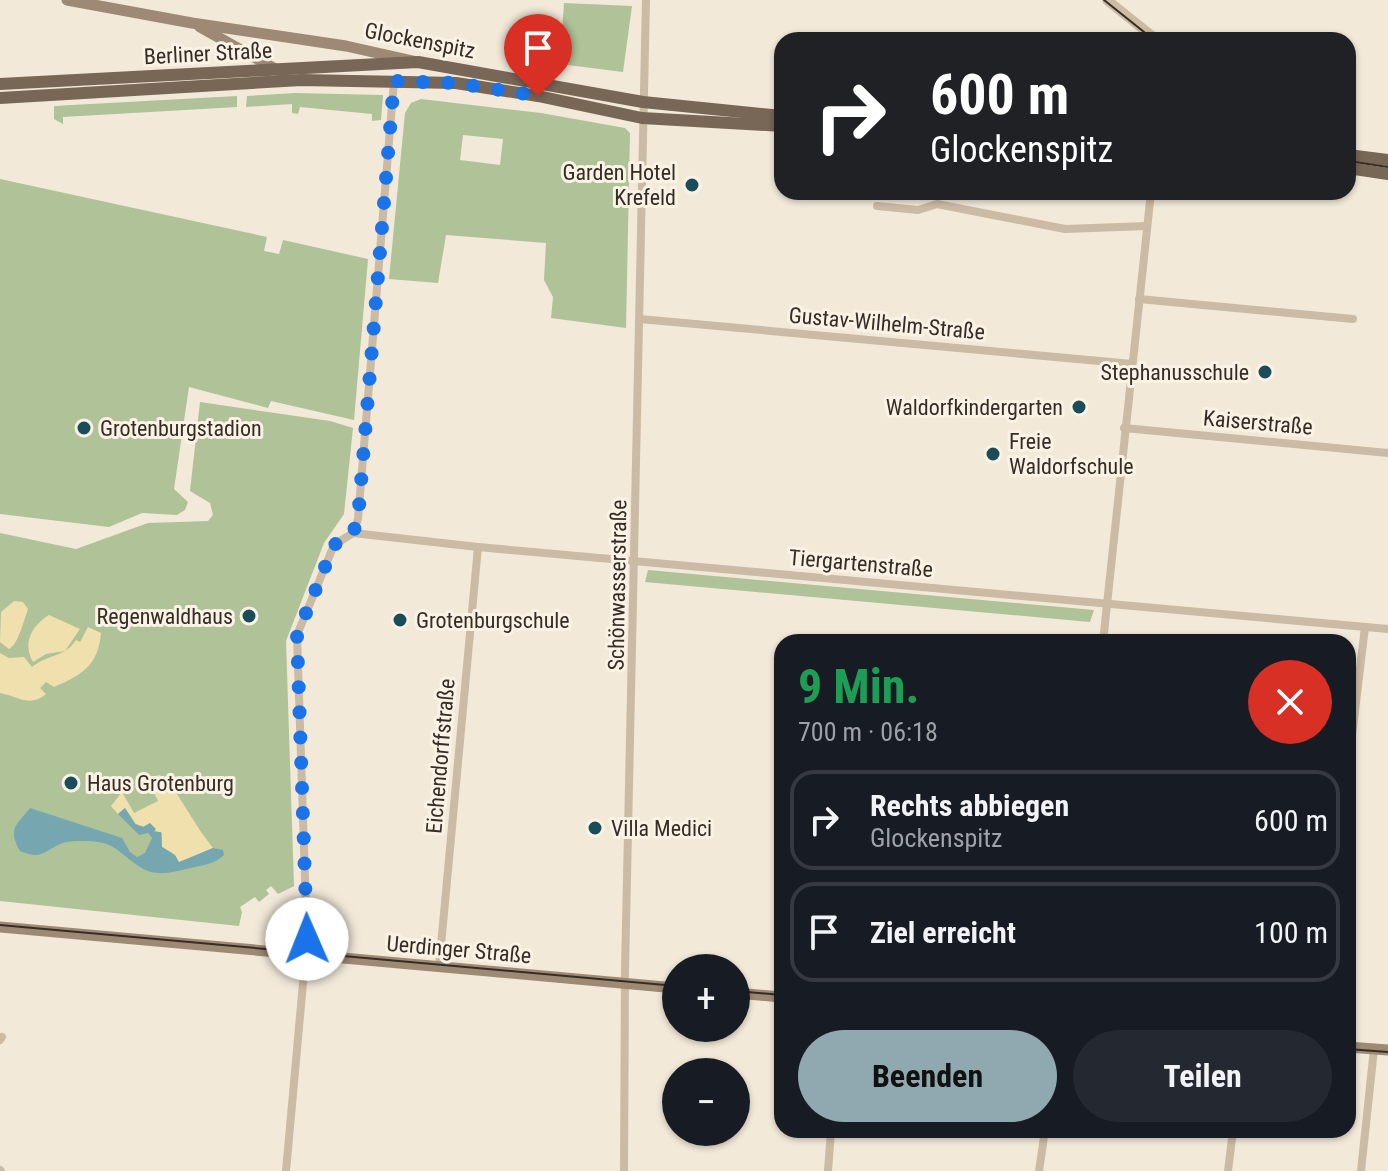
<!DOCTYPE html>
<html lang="de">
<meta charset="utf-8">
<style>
body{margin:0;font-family:"Roboto Condensed",sans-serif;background:#242831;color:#f1f3f6;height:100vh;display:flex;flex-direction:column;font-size:30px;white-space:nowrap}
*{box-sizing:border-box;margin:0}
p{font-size:26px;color:#9ea1a6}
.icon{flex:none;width:44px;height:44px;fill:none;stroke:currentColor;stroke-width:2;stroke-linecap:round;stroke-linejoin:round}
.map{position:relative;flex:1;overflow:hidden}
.details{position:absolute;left:774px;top:634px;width:582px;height:504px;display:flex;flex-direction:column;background:#171b24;border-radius:24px;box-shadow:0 2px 6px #0004}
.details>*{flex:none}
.top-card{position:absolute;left:774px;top:32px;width:582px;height:168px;border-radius:24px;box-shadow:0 2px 6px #0004;background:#202124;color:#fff;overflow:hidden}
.buttons{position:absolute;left:662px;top:954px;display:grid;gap:16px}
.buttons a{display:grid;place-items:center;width:88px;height:88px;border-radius:50%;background:#171b24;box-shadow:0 2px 6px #0004;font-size:40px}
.pin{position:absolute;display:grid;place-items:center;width:68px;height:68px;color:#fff;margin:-82px -34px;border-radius:50% 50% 50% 0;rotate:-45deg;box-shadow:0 0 8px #0007}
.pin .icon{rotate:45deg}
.me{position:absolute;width:88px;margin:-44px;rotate:359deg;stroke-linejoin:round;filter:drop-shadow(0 0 6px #0008)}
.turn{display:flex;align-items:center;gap:28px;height:168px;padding:0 24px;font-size:36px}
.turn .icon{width:104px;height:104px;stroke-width:2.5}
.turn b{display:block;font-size:56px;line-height:68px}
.round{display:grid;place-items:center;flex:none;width:84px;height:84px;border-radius:42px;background:#242831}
.summary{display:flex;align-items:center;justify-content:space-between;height:136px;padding:0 24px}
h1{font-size:48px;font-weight:700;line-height:60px;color:#1e9e55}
.cta{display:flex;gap:16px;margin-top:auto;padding:16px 24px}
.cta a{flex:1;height:92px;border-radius:48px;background:#90a8af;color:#111;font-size:32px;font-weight:700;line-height:92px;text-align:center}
.cta a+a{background:#242831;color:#f1f3f6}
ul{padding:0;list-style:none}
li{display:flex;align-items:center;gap:24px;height:100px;margin:0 16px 12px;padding:0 8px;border:4px solid #363941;border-radius:24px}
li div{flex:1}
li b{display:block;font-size:30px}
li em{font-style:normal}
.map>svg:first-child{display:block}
.green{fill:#afc298;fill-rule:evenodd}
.sand{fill:#f0e0ad}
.water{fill:#76a7b0}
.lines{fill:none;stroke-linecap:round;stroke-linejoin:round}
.minor{stroke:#cbbaa4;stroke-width:8}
.tertiary{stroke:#cbbaa4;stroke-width:10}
.secondary{stroke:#9e8975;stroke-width:11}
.primary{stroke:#786656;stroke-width:12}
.tram{stroke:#362d26;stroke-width:2}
.route{stroke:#1a73e8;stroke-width:14;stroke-dasharray:0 25.2}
.poi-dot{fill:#1a4d59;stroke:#faf3e5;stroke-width:3}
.labels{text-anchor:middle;stroke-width:6;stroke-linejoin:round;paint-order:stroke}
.street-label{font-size:22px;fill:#362d26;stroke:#faf3e5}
.poi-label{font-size:22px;fill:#362d26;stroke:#faf3e5;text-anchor:start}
</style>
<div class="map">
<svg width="1388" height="1171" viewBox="0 0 1388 1171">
<rect width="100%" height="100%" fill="#f2e9d9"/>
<g class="green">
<path d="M564 3 632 6 623 72 560 64Z"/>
<path d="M295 93 383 95 381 120 372 121V114L300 107 298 114 292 113V104L246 107 247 96Z"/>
<path d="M237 96V107L63 117V124L54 119V106Z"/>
<path d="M421 99 541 113 625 128 630 133 626 328 551 318 553 297 544 280 546 243 446 235 438 283 389 279 405 113 411 103ZM463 135 503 139 500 165 460 160Z"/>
<path d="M0 179 267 237 264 251 279 254 283 240 368 259 354 420 271 401 268 408 189 387 174 489 188 502 185 510 177 515 142 513 109 527 0 514Z"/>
<path d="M200 402 330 421 353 428 344 514 324 543 286 641 294 886 278 894 271 886 266 890 269 894 259 902 255 897 240 907 242 912 239 926 0 901V533L76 549 148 523 208 521 213 515 210 503 190 491Z"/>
<path d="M648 570 1094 610 1090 622 645 582Z"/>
</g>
<g class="sand">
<path d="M14 601 23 602 28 609C24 620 18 645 9 649L0 642 1 612Z"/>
<path d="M49 615 80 629 65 651 46 654 33 662C22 642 32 626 49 615Z"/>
<path d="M88 627 101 633C98 667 81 675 54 687L46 682 40 688 46 694C30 708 17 696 0 693V653L9 658 24 657 36 672 32 667C50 653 64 658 76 640L80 642Z"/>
<path d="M159 775 168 779 169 786 177 794 201 832 213 848 179 863 172 853 162 847V833L136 824 125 808 118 814 111 806 122 792 134 813 158 801 147 778Z"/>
</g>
<path class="water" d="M30 808 122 838 130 852 137 857 145 853 152 838 148 833 139 835 118 814 125 808 135 824 143 827 150 823 156 829 154 832H161L162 847 175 855 179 862 213 848 223 850 224 855C216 863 205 865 195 867 185 869 169 874 158 873 134 872 121 844 98 842 89 841 69 840 60 844 43 852 41 860 20 851 7 828 17 825 30 808Z"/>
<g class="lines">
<g class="minor">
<path d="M877 206 918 210 937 204 1065 229 1147 226"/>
<path d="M1139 299 1353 319"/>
<path d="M640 319 1132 364"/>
<path d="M1124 428 1388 453"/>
<path d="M353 533 478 547 1388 629"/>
<path d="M1103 642 1151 192"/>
<path d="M1348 769 1365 627"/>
<path d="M439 967 478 547"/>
<path d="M0 1040 2 1037"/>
<path d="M0 1170 1 1171"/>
<path d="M286 1171 307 939 297 635 334 545 353 533 358 519 394 81"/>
<path d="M624 1171 625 970 646 0"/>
<path d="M828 1171 831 1130"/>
<path d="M1039 1171 1045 1130"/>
<path d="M1228 1171 1233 1130"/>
<path d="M1361 1171 1374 1049"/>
</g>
<path class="tertiary" d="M1107 0 1157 40"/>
<g class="secondary">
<path d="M67 0 192 23 346 46 413 61"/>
<path d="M200 27 279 71"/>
<path d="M0 927 676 988"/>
<path d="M736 993 782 997"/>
<path d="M1348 1047 1388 1050"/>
</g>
<g class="primary">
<path d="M0 84 418 62 643 102 782 116"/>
<path d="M0 98 301 80 456 83 538 96 642 118 782 126"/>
<path d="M1348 155 1388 160"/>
<path d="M1348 168 1388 174"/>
</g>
<g class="tram">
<path d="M1104 0 1154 40"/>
<path d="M1348 161 1388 167"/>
<path d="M0 925 676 986"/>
<path d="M736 991 782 995"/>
<path d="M1348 1049 1388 1052"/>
</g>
</g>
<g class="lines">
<path class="route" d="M307 939 297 635 334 545 353 533 358 519 394 81 456 83 538 96"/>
</g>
<g class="poi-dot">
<circle cx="692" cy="185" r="8"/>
<circle cx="1265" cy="372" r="8"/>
<circle cx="1079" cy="407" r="8"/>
<circle cx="84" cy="428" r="8"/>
<circle cx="993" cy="454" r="8"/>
<circle cx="249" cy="616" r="8"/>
<circle cx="400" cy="620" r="8"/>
<circle cx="71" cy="783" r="8"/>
<circle cx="595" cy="828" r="8"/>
</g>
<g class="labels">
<g class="street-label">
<text transform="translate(420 40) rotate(11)" y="8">Glockenspitz</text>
<text transform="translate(208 53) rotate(-3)" y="8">Berliner Straße</text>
<text transform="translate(887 323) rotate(5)" y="8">Gustav-Wilhelm-Straße</text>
<text transform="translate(1258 422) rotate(5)" y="8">Kaiserstraße</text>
<text transform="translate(861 563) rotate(5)" y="8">Tiergartenstraße</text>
<text transform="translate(617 585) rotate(-89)" y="8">Schönwasserstraße</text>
<text transform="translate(440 756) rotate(-85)" y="8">Eichendorffstraße</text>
<text transform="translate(459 949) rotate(5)" y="8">Uerdinger Straße</text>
</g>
<g class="poi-label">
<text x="676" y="180" text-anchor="end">Garden Hotel<tspan x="676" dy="25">Krefeld</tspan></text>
<text x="1249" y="380" text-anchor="end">Stephanusschule</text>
<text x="1063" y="415" text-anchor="end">Waldorfkindergarten</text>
<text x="100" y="436">Grotenburgstadion</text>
<text x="1009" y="449">Freie<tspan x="1009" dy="25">Waldorfschule</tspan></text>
<text x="233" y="624" text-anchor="end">Regenwaldhaus</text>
<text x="416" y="628">Grotenburgschule</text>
<text x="87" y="791">Haus Grotenburg</text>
<text x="611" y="836">Villa Medici</text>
</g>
</g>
</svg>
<div class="buttons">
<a>+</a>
<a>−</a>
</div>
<div class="pin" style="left:538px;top:96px;background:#d93025"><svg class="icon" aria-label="arrive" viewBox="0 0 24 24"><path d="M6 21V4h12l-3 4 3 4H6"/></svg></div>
<svg class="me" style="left:307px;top:939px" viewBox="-20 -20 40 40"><circle r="19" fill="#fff"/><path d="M0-13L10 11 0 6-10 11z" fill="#1a73e8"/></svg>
<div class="top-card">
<div class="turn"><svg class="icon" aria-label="right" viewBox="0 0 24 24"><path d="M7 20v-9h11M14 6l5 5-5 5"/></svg><div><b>600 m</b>Glockenspitz</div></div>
</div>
<section class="details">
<div class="summary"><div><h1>9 Min.</h1><p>700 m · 06:18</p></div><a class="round" style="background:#d93025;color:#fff"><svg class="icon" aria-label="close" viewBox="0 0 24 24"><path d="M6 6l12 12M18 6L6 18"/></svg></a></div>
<ul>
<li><svg class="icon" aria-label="right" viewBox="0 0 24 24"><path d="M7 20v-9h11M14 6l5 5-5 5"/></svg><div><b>Rechts abbiegen</b><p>Glockenspitz</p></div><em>600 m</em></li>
<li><svg class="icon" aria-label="arrive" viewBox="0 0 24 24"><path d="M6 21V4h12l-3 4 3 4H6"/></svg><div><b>Ziel erreicht</b></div><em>100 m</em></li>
</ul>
<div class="cta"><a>Beenden</a><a>Teilen</a></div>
</section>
</div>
